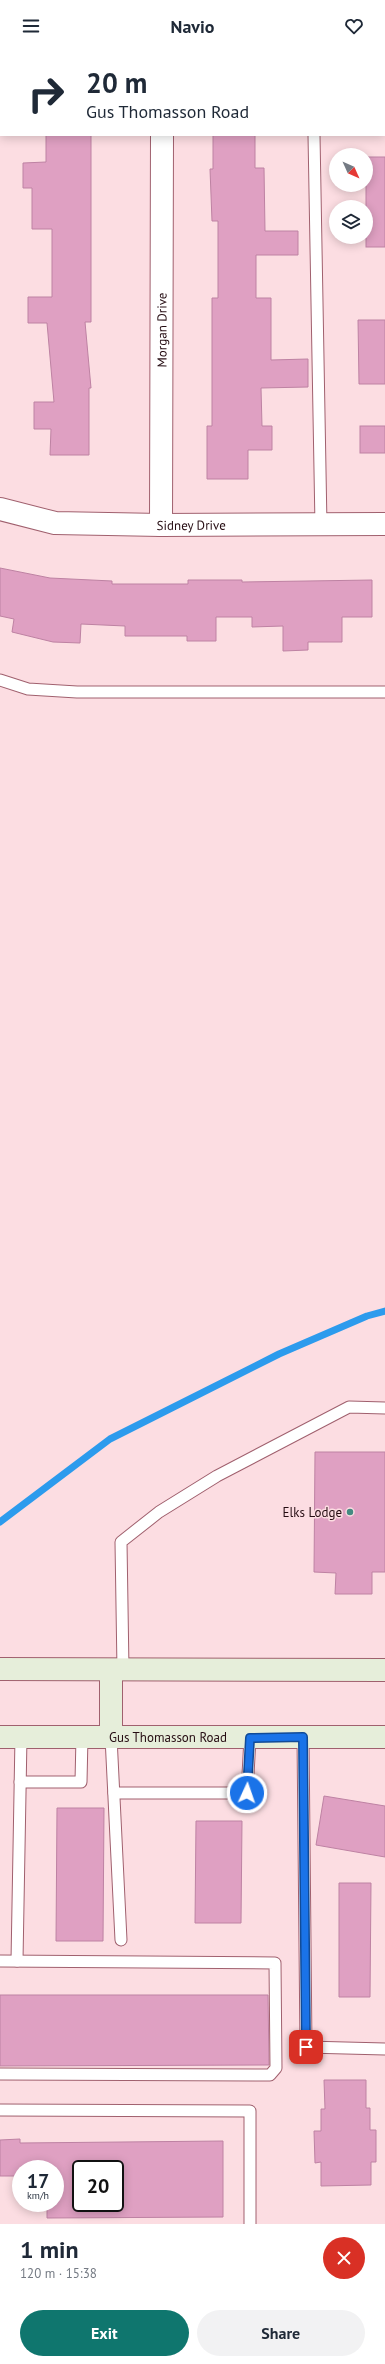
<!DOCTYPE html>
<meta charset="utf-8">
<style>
body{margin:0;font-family:"PT Sans",sans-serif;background:#f2f2f3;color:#1f2937;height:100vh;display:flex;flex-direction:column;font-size:15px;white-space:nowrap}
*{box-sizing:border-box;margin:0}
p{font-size:13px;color:#747a83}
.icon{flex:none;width:22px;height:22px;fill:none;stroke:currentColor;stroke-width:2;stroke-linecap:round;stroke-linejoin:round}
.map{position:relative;height:2172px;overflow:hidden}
.details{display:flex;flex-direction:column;background:#fff;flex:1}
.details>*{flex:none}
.top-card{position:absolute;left:0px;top:0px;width:385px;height:84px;box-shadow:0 2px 10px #0003;background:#fff;color:#1f2937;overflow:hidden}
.needle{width:26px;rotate:135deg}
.controls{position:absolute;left:329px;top:96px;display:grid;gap:8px}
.controls a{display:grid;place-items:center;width:44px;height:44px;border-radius:50%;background:#fff;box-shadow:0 2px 10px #0003;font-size:20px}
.speed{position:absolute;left:12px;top:2108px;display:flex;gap:8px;font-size:20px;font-weight:700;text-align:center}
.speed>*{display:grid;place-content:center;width:52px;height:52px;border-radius:50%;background:#fff;box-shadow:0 2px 10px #0003;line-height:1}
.speed small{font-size:10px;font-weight:400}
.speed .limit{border:2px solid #111;border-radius:6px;background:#fff;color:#111}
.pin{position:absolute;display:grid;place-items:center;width:34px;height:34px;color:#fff;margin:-17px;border-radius:8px;box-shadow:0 2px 6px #0006}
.me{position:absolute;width:44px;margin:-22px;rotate:3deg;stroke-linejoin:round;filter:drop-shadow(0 0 3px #0008)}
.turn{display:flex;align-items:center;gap:14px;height:84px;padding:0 20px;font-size:18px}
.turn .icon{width:52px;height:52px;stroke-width:2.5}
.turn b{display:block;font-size:28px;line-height:34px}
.round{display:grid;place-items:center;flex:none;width:42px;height:42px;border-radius:21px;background:#f2f2f3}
.headline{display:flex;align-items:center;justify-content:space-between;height:68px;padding:0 20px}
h1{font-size:24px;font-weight:700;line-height:30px}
.cta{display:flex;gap:8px;margin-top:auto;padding:8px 20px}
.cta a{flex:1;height:46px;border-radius:24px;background:#0f766e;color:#fff;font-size:16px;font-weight:700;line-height:46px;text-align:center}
.cta a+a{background:#f2f2f3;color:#1f2937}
header{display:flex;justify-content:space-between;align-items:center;height:52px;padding:0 20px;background:#fff;font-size:18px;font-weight:700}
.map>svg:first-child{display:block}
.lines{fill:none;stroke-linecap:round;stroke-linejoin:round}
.stream{stroke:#2c9bed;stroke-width:7}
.building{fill:#dfa0c2;stroke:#be82a3;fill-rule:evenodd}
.service-casing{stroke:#a0606e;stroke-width:13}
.minor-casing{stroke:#a0606e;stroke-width:24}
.secondary-casing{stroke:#a0606e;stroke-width:24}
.service{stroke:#fff;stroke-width:11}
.minor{stroke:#fff;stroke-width:22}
.secondary{stroke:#e6eeda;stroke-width:22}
.route-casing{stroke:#114b97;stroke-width:10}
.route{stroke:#1a73e8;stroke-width:7}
.poi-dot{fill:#448a82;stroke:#fcdde2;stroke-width:1.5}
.labels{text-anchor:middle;stroke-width:3;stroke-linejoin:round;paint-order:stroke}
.street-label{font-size:13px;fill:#250c12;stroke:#fcdde2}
.poi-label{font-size:13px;fill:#250c12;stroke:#fcdde2;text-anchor:end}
</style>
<header><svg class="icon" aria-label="menu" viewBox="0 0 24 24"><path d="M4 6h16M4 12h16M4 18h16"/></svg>Navio<svg class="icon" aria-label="heart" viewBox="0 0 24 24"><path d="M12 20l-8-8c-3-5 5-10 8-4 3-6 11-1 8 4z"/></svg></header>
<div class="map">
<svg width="385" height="2172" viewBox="0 0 385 2172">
<rect width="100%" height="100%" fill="#fcdde2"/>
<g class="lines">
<path class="stream" d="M0 1470 110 1387 279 1302 367 1264 385 1259"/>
</g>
<g class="building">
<path d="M46 83H91V270H85L91 336H89V403H50L51 377H34V350H54L47 271H28V245H52V177H32V136H23V111L46 110Z"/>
<path d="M213 83H255V116H264L265 179H298V203H256V246H271V308L308 307V335L261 336 262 374H272V398H248V427H207V374H212V246H218V169H212L210 117H213Z"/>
<rect x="366" y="105" width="19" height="90"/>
<path d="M358 268H385V332H359Z"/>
<rect x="360" y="374" width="25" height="27"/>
<path d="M0 516 50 526 112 529V532H188V528H242V530L372 528V565H342V590H308V598L283 599V574L252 575V565H216V589H187V584H125V574L81 572 80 591 53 590 12 580 14 567 0 564Z"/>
<path d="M315 1400H385V1520H372V1542H335L336 1521 314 1520Z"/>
<path d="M324 1744 385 1754V1805L316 1793Z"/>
<path d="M57 1756H104L103 1889H56Z"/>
<path d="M196 1769H242L241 1871H195Z"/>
<path d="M339 1831H371L370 1945H339Z"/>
<path d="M0 1943H268L269 2013 0 2014Z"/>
<path d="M324 2028H366V2056H370V2078H376V2110H371V2133L321 2134V2110L315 2111 314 2079H321V2057H325Z"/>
<path d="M20 2087V2091L223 2089V2165L47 2166V2151H55V2117H21V2124H0V2088ZM81 2117H115V2151H81Z"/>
</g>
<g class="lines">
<defs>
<g id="service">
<path d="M314 1V0"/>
<path d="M314 83 321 474"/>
<path d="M0 628 28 637 77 640H385"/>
<path d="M123 1618 121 1490 159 1460 217 1424 349 1355 385 1356"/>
<path d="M111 1685 121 1888"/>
<path d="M303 1685 306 1995 385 1997"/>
<path d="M20 1730H81L82 1685"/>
<path d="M114 1741H247L250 1686"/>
<path d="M0 1909 275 1911 276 2016 270 2023 0 2022"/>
<path d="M17 1909 21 1685"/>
<path d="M0 2058 250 2059V2172"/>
</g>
<g id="minor">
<path d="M162 1V0"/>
<path id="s1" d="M0 457 55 471 161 473 385 472"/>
<path id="s2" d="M161 473 162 83"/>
</g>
<g id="secondary">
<path d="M0 1617 385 1618"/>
<path d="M111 1618V1685"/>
<path id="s3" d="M0 1685H385"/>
</g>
</defs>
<use href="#service" class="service-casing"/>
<use href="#minor" class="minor-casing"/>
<use href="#secondary" class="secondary-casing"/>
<use href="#service" class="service"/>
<use href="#minor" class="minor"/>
<use href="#secondary" class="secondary"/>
</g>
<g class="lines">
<defs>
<path id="route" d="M247 1741 250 1686 303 1685 306 1995"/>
</defs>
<use href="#route" class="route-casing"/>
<use href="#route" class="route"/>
</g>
<circle class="poi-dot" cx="350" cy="1460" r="4"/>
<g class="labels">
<g class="street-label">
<text dy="5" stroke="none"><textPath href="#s2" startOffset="195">Morgan Drive</textPath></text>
<text dy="5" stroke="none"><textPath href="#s1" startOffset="193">Sidney Drive</textPath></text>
<text dy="5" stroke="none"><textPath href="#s3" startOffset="168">Gus Thomasson Road</textPath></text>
</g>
<g class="poi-label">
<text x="342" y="1465">Elks Lodge</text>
</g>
</g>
</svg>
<div class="controls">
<a><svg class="needle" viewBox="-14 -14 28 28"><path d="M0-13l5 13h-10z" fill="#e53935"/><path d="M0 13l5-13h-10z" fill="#747a83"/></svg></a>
<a><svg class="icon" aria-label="layers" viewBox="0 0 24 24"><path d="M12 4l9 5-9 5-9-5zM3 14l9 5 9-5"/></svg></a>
</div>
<div class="speed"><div>17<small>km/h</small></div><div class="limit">20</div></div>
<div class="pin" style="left:306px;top:1995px;background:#d93025"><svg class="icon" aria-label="arrive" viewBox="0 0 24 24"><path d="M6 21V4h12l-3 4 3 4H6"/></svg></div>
<svg class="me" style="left:247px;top:1741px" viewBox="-20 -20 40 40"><circle r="17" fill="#1a73e8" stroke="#fff" stroke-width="3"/><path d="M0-11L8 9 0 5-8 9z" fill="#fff"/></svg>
<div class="top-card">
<div class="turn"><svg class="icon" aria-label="right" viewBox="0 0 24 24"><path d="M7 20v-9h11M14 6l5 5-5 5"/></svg><div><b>20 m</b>Gus Thomasson Road</div></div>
</div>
</div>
<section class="details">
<div class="headline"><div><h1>1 min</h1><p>120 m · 15:38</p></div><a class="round" style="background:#d93025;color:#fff"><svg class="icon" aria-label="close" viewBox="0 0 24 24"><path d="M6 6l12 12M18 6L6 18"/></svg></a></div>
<div class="cta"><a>Exit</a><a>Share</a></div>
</section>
